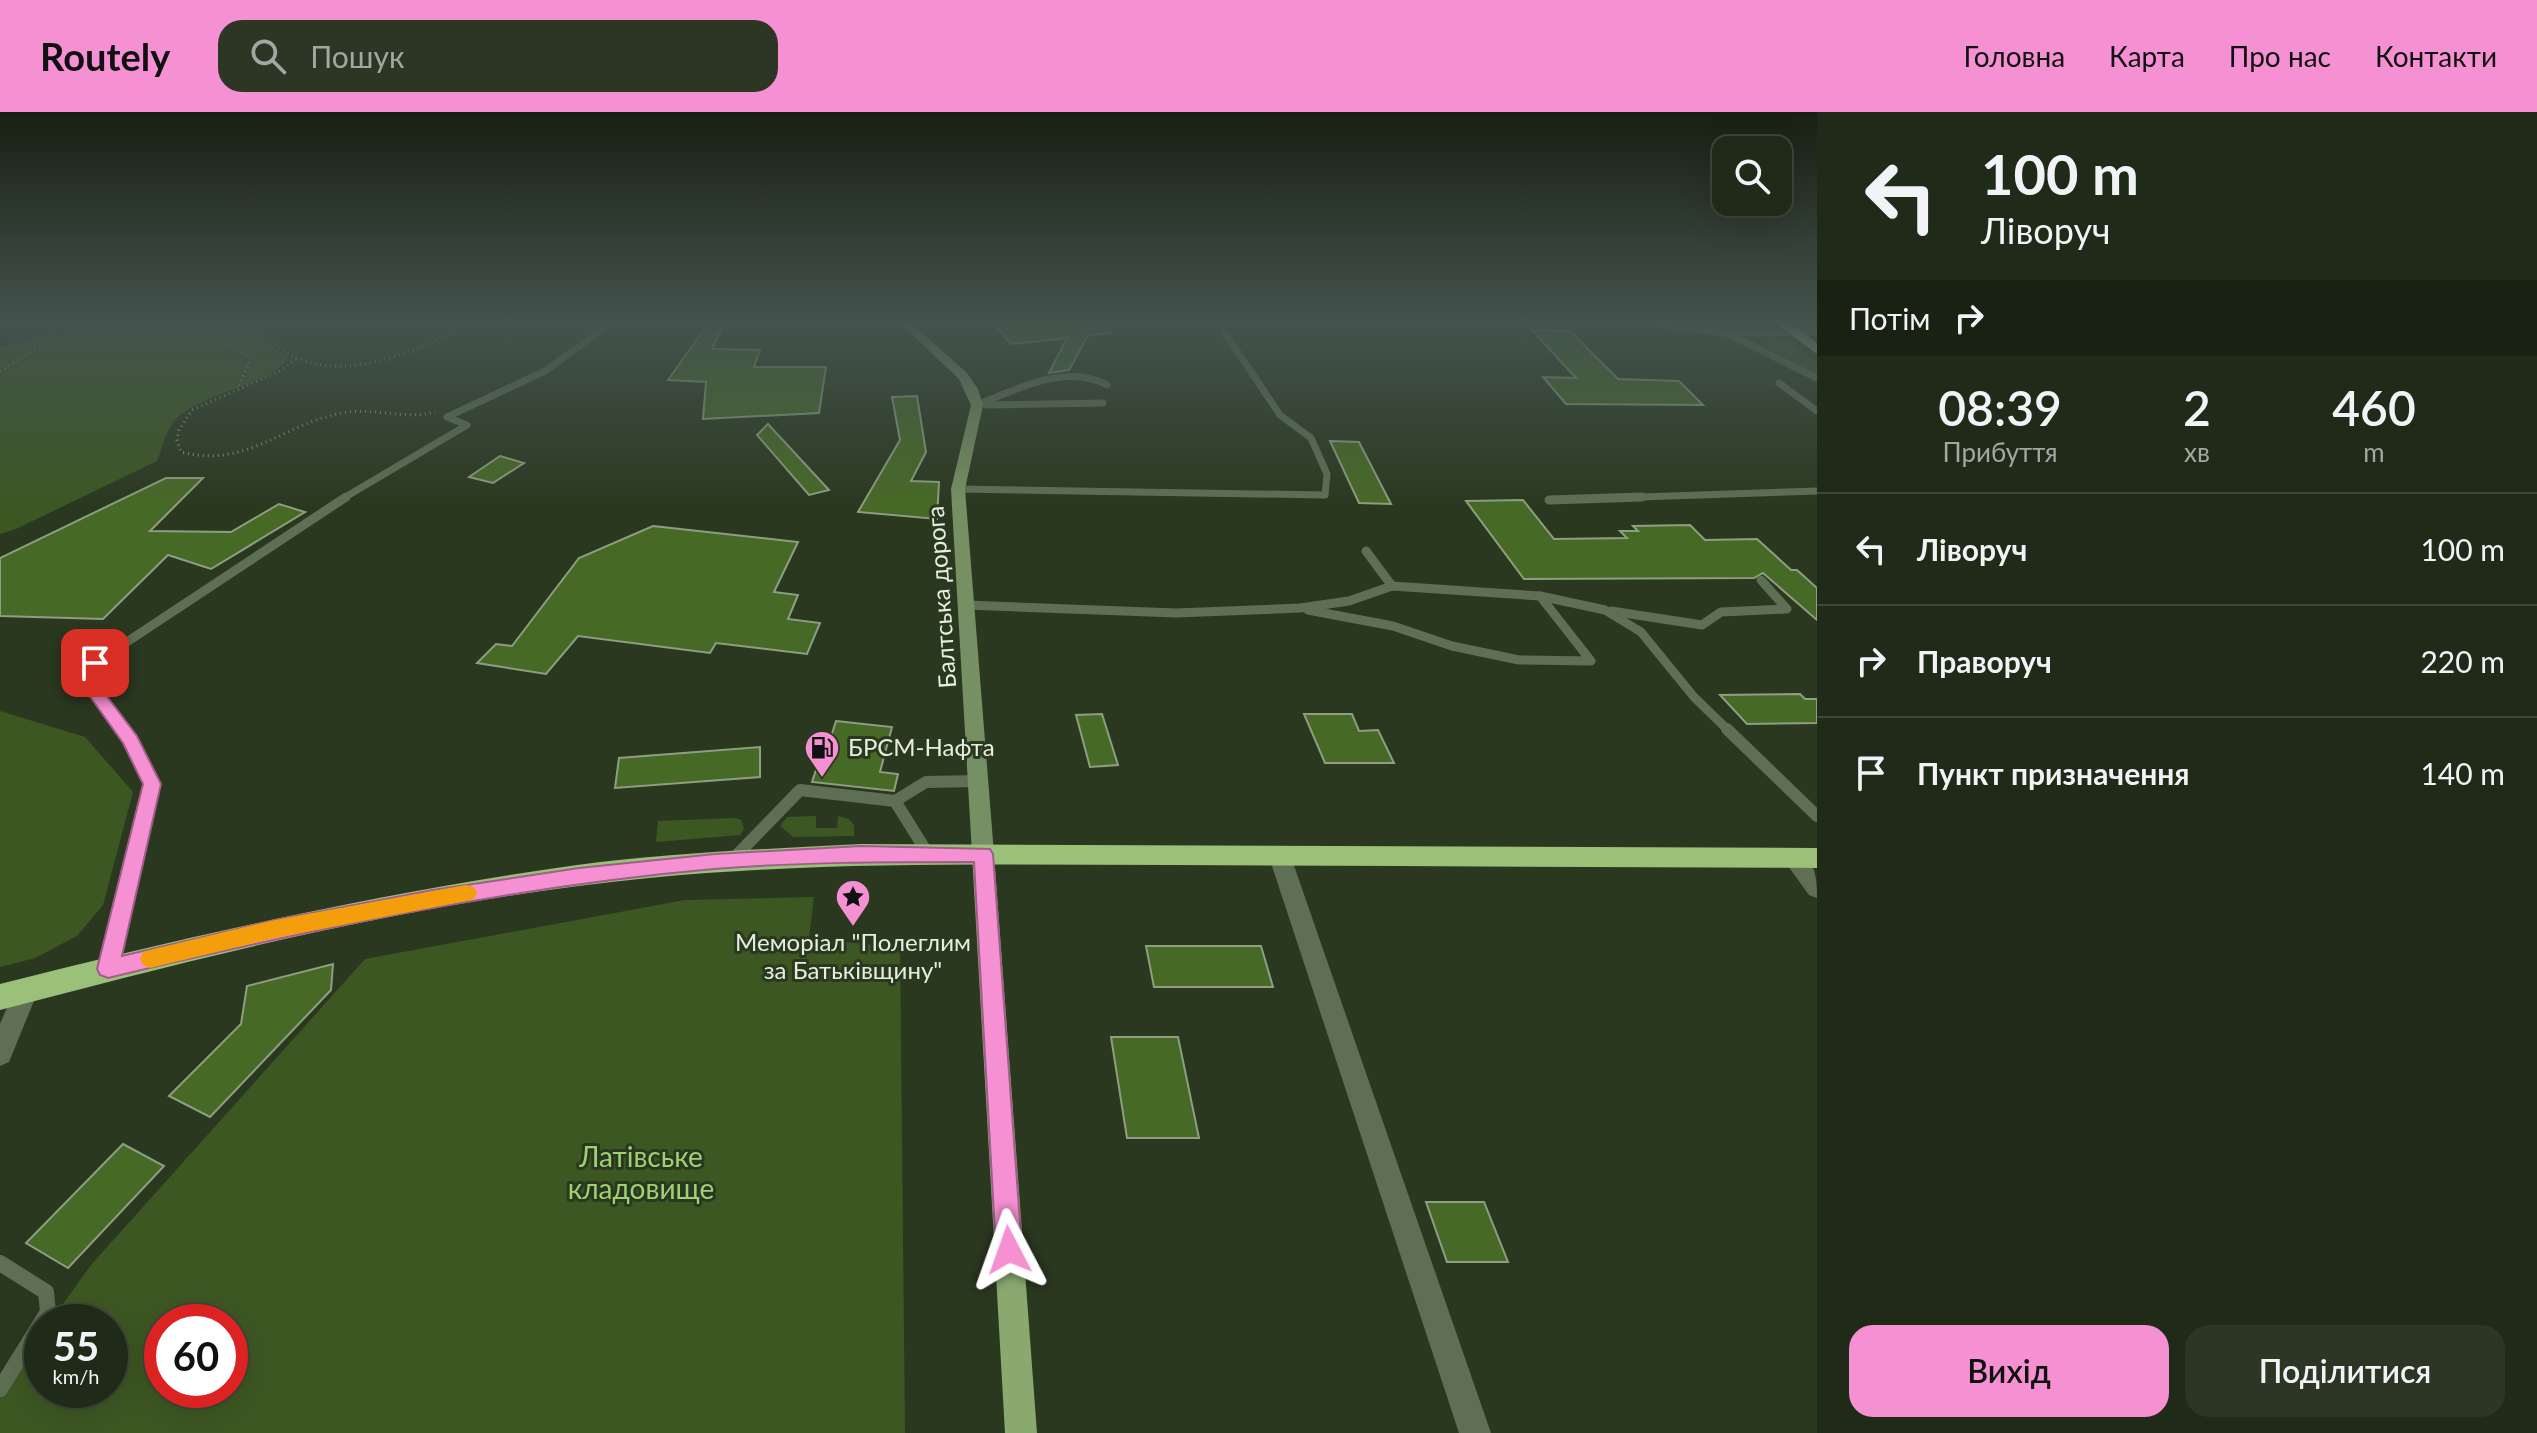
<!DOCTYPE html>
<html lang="uk">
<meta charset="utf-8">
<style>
body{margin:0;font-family:Lato,sans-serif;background:#2d3625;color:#f1f3f6;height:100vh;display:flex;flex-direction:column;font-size:30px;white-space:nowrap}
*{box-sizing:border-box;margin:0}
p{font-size:26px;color:#a2a7a2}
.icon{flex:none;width:44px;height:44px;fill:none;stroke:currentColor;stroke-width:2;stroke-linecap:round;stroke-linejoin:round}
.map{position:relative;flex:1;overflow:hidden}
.panel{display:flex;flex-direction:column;background:#202a18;width:720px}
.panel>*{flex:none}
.banner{background:#202a18;color:#f1f3f6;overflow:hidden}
.fabs{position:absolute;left:1712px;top:24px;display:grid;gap:16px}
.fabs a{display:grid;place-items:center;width:80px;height:80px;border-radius:16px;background:#202a18;box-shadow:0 8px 32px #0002,0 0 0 2px #3d4637;font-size:40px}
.speed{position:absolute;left:24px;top:1192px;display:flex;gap:16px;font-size:40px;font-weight:700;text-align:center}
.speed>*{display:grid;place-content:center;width:104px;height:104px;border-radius:50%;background:#202a18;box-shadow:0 8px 32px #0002,0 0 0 2px #3d4637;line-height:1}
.speed small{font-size:20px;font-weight:400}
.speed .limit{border:12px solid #d22;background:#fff;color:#111}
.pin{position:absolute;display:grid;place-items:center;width:68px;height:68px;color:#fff;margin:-34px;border-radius:16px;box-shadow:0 4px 12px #0006}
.me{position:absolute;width:88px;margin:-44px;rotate:356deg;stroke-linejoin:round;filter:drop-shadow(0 0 6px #0008)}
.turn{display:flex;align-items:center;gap:28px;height:168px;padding:0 32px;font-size:36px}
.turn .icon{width:104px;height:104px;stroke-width:2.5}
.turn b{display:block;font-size:56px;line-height:68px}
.then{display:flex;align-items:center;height:76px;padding:0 32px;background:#0003;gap:16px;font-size:30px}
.eta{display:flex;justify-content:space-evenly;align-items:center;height:136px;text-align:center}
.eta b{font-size:48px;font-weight:600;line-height:56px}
.action{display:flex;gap:16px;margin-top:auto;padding:16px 32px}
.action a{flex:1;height:92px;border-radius:24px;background:#f591d2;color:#111;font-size:32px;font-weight:600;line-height:92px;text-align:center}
.action a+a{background:#2d3625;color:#f1f3f6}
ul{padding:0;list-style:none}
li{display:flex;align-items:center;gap:24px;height:112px;padding:0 32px;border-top:2px solid #3d4637}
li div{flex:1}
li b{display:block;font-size:30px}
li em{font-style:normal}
header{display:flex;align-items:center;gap:48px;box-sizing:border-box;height:112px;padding:0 40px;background:#f591d2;color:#111}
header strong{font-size:38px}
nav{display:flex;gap:44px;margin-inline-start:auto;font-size:28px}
.search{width:560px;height:72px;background:#2d3625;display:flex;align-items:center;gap:20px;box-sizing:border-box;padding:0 28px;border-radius:24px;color:#a2a7a2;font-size:30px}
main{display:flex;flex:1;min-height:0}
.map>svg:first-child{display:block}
.green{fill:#3d5723;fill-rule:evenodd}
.building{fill:#476926;stroke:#8e9e82;stroke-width:2}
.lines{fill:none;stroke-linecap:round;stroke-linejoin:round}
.path{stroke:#8b9683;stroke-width:3;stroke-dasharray:1 4;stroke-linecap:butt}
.lane-far3{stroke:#5f6f53;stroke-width:7}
.lane-far2{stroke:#5f6f53;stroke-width:9}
.lane-far1{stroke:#5f6f53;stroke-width:12}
.lane{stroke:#5f6f53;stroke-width:16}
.street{fill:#5f6f53;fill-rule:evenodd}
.secondary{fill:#779063;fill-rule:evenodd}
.primary{fill:#89a96f;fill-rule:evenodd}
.highway{fill:#9ac07a;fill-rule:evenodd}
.route{fill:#f591d2;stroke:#9f5e88;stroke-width:2}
.slow{fill:#f59e0b}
.labels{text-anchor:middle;stroke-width:6;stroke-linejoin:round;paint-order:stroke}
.street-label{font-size:24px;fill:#e5eedf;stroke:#2b3820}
.poi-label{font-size:24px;fill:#e5eedf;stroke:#2b3820;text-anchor:start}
.near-park-label{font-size:28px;fill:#9fd073;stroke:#2b3820}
</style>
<header>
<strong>Routely</strong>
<div class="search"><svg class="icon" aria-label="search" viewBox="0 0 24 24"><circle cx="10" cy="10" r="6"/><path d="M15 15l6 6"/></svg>Пошук</div>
<nav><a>Головна</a><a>Карта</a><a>Про нас</a><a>Контакти</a></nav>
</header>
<main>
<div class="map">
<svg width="1817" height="1321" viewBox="0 0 1817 1321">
<rect width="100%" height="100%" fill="#2b3820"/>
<g class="green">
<path d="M141 209H237L250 214 288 246C277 270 197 282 174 309 166 319 162 337 157 349L16 417 0 422V235L39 225Z"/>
<path d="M1770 225 1791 230 1817 250V262L1760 232Z"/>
<path d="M0 599 85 625 133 680 103 793 77 824 35 846 0 855Z"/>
<path d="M816 704V716H837L838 704 849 707 854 713V724L793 725 780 714 787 705Z"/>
<path d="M735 706 741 708 744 717 740 723 656 730 658 709Z"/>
<path d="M814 785 809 826 900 836 905 1321H0V1279L42 1221V1278H110V1210H50L91 1153 365 847 685 788ZM162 1210H230V1278H162Z"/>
</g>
<g class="building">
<path d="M710 209H726L712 237 760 238 754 255H826L819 301 703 307 706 270 668 268Z"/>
<path d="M1041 209H1110L1111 221 1088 223 1069 258 1049 261 1067 226 1011 232 996 214Z"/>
<path d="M1532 218 1570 219 1618 267 1679 269 1703 293 1566 292 1543 265 1576 266Z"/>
<path d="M917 284 926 340 911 369 939 370 937 407 858 400 900 328 892 285Z"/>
<path d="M768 312 804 351 829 378 809 383 757 323Z"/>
<path d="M1330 329 1359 330 1391 392 1359 391Z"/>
<path d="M500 344 524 351 493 371 469 365Z"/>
<path d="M166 366H203L150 419 231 420 279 392 305 400 211 457 168 443 103 507 0 504V446Z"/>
<path d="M1523 388 1554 427 1627 426 1620 419H1638L1633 414 1690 413 1705 428 1757 427 1791 458H1797L1817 476V508L1763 461 1754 466 1524 467 1466 389Z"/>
<path d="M653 414 798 430 774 480 798 483 788 507 820 511 807 542 716 531 710 541 578 524 546 562 477 551 496 532 512 534 579 446Z"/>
<path d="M1800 582 1805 587H1817V611L1747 612 1720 583Z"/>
<path d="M1102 602 1118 653 1090 655 1076 603Z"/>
<path d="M1304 602H1352L1359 619 1378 618 1394 651H1325Z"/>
<path d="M836 609 892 615 880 660 898 662 894 679 812 670 818 652 822 653Z"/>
<path d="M760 635V665L615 676 619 646Z"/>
<path d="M1146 834H1261L1273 875H1154Z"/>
<path d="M333 852 331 878 210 1005 169 984 241 912 247 874Z"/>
<path d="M1111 925H1178L1199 1026H1127Z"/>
<path d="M123 1032 164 1054 68 1156 26 1131Z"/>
<path d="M1426 1090H1484L1508 1150H1447Z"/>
</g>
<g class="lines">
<g class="path">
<path d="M56 209 74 215C124 218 211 215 251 246L238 276"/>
<path d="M249 209C265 220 280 240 299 247 350 267 409 241 456 220"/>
<path d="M97 214 134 209"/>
<path d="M296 247 280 259 192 298 179 318 177 328 181 340C247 357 282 312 342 301 373 295 403 308 435 300"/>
<path d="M0 259 42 234 59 210"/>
</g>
<g class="lane-far3">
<path d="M1631 209 1725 221 1817 220"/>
<path d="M1729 222 1817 266"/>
<path d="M1779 271 1817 299"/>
<path d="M977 293C1017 277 1065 251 1107 273"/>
<path d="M986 293 1103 291"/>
<path d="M958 377 1325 383 1327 362 1311 326 1280 303 1225 221"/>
<path d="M342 387 467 313 447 305 545 259 614 209"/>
<path d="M1582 387 1817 379"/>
</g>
<g class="lane-far2">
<path d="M1549 388 1642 385"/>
<path d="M1366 439 1392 474"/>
<path d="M966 493 1176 501 1300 496 1349 489 1392 474 1540 484 1605 498 1641 520 1694 585 1729 619"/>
<path d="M1308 498 1393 514 1452 534 1519 548 1591 549 1540 484"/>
<path d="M1611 499 1702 513 1721 500 1787 497 1761 468"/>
<path d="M124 619 89 572 88 563 95 551 346 385"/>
</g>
<g class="lane-far1">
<path d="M1727 617 1817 704"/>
<path d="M895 689 926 670 979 669"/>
<path d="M732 748 800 678 895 689 928 742"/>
<path d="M108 856 152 672 123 617"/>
</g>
<path class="lane" d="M0 1151 46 1180 48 1200 0 1277"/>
<g class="street">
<path d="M1280 737 1288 739 1291 745 1491 1321H1459L1269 745 1272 739Z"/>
<path d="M1794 739C1816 746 1817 767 1817 786L1809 783 1783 747 1786 741Z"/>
<path d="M26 868 35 872 38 879 9 950 0 954V912L17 872Z"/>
</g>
<path class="secondary" d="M898 209H909L967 261 978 277 983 293 965 377 994 742 991 748 983 750 975 748 972 742 951 377 971 293 959 267Z"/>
<path class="primary" d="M983 734 991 736 994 742 1037 1321H1005L972 742 975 736Z"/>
<g class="highway">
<path d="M1773 209H1788L1817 231V242Z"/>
<path d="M861 732 1817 736V756C1602 755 1388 754 1173 753 998 753 823 749 649 766 429 787 213 842 0 898V872C190 824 382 780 577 753 671 741 766 737 861 732Z"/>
</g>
</g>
<linearGradient id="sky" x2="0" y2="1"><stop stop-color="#181f12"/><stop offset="0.53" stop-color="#44534e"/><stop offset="1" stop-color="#44534e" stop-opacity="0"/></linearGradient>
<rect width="1817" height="394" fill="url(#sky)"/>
<path class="route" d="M95 546 103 551 96 563 97 571 137 624 161 672 122 844 275 808 433 778 579 756 715 742 861 734 990 737 993 742 1022 1138 1018 1148 1009 1152 1000 1148 996 1138 974 750C887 750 801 750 714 757 509 775 308 818 108 866L100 863 97 857 143 672 123 631 81 572 80 563 89 547Z"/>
<path class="slow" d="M466 773 474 775 477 781 474 787 466 789 275 826 150 856 143 853 140 847 143 840 150 838 275 808Z"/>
<defs>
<symbol id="fuel-pin" viewBox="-11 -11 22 30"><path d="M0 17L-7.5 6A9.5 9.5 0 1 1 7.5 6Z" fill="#f591d2" stroke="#2b3820"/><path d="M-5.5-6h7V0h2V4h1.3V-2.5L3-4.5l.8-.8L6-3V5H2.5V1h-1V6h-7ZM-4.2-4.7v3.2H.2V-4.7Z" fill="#111"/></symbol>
<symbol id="sight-pin" viewBox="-11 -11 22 30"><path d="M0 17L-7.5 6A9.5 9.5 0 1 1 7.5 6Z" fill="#f591d2" stroke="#2b3820"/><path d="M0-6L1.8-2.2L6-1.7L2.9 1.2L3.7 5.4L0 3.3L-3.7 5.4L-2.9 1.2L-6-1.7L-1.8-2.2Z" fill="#111"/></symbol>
</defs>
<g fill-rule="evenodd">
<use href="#fuel-pin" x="802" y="616" width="40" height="54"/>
<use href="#sight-pin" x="833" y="765" width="40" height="54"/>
</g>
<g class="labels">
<g class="street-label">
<text transform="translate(942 485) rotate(-94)" y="8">Балтська дорога</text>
</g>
<g class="poi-label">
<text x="848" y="644">БРСМ-Нафта</text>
<text x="853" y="839" text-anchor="middle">Меморіал "Полеглим<tspan x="853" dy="28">за Батьківщину"</tspan></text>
</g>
<g class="near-park-label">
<text x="641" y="1055">Латівське<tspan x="641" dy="32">кладовище</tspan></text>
</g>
</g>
</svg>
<div class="fabs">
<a><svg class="icon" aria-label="search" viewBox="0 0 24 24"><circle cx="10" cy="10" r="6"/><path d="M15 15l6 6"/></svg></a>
</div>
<div class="speed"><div>55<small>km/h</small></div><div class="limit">60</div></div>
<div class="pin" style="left:95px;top:551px;background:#d93025"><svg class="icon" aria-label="arrive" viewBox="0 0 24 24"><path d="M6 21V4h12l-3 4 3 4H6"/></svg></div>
<svg class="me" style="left:1009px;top:1138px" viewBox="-20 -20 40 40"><path d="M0-17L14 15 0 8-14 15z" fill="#f591d2" stroke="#fff" stroke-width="4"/></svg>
</div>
<section class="panel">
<div class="banner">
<div class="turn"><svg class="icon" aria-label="left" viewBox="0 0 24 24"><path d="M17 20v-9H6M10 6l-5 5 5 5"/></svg><div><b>100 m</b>Ліворуч</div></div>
<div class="then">Потім<svg class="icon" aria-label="right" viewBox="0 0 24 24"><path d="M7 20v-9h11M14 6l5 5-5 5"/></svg></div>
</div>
<div class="eta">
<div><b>08:39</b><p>Прибуття</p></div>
<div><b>2</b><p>хв</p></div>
<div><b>460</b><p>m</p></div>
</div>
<ul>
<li><svg class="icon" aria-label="left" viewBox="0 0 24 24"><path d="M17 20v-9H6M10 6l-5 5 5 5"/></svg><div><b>Ліворуч</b></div><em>100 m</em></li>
<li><svg class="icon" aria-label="right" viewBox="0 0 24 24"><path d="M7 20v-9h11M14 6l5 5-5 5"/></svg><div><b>Праворуч</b></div><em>220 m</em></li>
<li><svg class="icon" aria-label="arrive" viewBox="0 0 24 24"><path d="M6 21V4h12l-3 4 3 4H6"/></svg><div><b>Пункт призначення</b></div><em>140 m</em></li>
</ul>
<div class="action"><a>Вихід</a><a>Поділитися</a></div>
</section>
</main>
